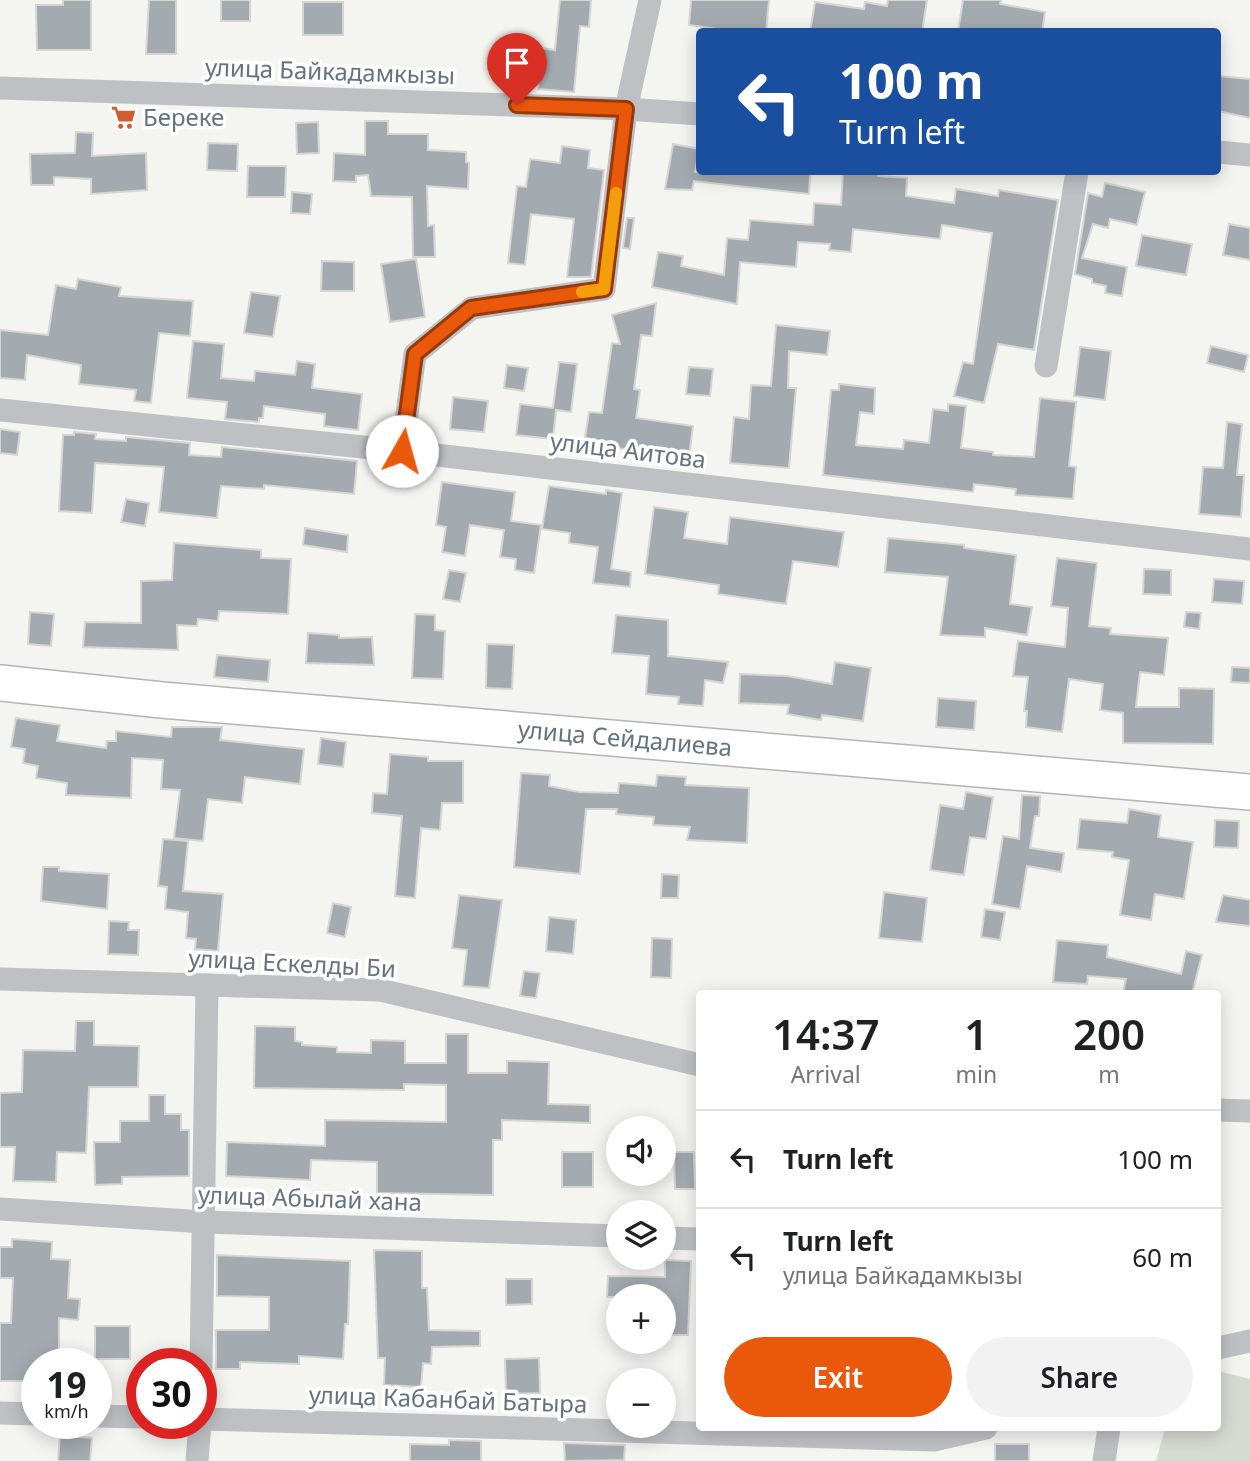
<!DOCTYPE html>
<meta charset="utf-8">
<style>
body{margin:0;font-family:"Noto Sans",sans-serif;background:#f2f2f2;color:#202124;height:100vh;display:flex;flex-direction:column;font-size:26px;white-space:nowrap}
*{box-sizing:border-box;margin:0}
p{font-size:23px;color:#757577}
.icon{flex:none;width:38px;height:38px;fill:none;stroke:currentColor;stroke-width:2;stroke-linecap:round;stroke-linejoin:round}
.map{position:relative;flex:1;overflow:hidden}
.drawer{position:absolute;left:696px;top:990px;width:525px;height:441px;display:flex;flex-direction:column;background:#fff;border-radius:7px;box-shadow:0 4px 18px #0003}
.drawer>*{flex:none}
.banner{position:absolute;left:696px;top:28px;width:525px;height:147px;border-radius:7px;box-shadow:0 4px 18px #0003;background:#1a4fa0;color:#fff;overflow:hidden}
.buttons{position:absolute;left:606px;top:1116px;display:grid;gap:14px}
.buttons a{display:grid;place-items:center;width:70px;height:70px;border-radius:50%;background:#fff;box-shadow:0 4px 18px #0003;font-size:35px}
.speed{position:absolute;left:21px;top:1348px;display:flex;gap:14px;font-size:35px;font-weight:700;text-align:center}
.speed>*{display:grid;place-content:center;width:91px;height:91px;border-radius:50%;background:#fff;box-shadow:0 4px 18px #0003;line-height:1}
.speed small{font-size:18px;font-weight:400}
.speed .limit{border:10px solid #d22;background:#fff;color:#111}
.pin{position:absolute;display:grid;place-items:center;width:60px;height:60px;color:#fff;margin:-72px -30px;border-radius:50% 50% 50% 0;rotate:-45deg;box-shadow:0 0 7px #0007}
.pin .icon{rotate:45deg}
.me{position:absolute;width:77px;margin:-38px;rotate:7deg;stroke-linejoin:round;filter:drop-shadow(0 0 5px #0008)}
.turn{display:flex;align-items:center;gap:24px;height:147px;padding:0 28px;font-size:32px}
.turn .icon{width:91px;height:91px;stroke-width:2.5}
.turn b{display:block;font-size:49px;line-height:60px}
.eta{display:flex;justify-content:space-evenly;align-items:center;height:119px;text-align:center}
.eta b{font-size:42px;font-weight:600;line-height:49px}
.primary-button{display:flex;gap:14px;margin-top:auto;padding:14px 28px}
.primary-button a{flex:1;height:80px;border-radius:42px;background:#ea580c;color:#fff;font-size:28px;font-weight:600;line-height:80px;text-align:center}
.primary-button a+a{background:#f2f2f2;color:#202124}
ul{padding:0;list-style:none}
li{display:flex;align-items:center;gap:21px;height:98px;padding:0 28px;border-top:2px solid #e0e0e0}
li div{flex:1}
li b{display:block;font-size:26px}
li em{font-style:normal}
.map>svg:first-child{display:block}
.green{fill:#d5dad2}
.building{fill:#a4abb0;stroke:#d5d5d3;stroke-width:2}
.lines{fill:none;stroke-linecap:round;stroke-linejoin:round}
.primary-casing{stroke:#b1b5b8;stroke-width:38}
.street{stroke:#bdc1c4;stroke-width:23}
.primary{stroke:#fff;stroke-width:35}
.route-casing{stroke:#983908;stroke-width:18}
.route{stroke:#ea580c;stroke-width:12}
.slow{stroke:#f59e0b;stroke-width:12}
.labels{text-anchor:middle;stroke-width:7;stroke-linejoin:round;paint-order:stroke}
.street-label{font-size:24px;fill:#65737f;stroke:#fff}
.poi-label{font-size:24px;fill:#65737f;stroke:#fff;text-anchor:start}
</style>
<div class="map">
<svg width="1250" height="1461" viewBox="0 0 1250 1461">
<rect width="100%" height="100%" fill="#f4f4f0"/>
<path class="green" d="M1218 1371 1250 1379V1461H1156L1165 1428H1218Z"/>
<g class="building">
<path d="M63 0H91V50H37L36 5H63Z"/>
<path d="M149 0H176V54H146Z"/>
<rect x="221" y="0" width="29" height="21"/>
<path d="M560 0H591L589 27 580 26 574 92 538 89 539 77 531 76 533 54 540 55V48L555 50Z"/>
<path d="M691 0H769L766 32H738L689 25Z"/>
<path d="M888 0H927L922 32H810L815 2 864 9 865 2 887 6Z"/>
<path d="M963 0H1001L1000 4 1045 12 1042 32H958Z"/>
<rect x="303" y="2" width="40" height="33"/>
<path d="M1218 76 1250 79V118L1218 111Z"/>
<path d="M365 121H388V134H428V150L466 152V162L469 163 468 189 427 186 428 226 434 225 435 257H413L412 197 371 196 368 175 356 176V182L333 181 334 153 365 155Z"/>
<path d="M318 122 319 153 297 154 296 123Z"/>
<path d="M76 132 93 133 92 156 146 153 147 190 91 194V179L54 177V185H31L30 154 75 153Z"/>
<path d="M208 143 238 144 237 171 207 170Z"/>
<path d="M673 144 699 149 695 172H810L809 194 694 181 692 190 665 189Z"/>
<path d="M562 146 590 150 588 168 604 170 591 277H567L574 219 531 214 525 265 508 263 517 186 526 187 530 159 560 163Z"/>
<path d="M248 166H286L285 197H247Z"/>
<path d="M843 172H879L878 176 907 178 906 196 954 203 956 189 998 196 999 190 1058 200 1034 350 998 344 984 403 954 396 963 362 973 364 992 233 942 225 940 239 853 229 851 252 829 250 830 244 798 242 796 267 740 262 737 304 652 287 658 252 683 256 681 266 724 275 727 238 748 240 750 220 813 225 814 203 841 205Z"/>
<path d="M1105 183 1145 192 1137 225 1110 219 1108 228 1093 224 1082 258 1127 267 1122 296 1105 293 1106 286 1092 283V279L1075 274 1088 193 1102 197Z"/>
<path d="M292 192 312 194 310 214 291 213Z"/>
<path d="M627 218H634L630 249 623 248Z"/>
<path d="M1229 224 1250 228V260L1223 255Z"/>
<path d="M1142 235 1192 244 1186 275 1136 266Z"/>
<path d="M416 259 425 317 390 322 381 264Z"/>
<path d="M322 261 354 262V291H321Z"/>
<path d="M78 279 121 287 119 296 193 301 190 336 159 333 151 403 134 401 136 390 79 384 81 365 27 355 25 380 0 378V330L48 335 56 285 76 289Z"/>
<path d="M251 292 280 296 273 337 244 333Z"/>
<path d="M656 303 652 336 641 335 634 389 640 390 636 418 693 426 689 457 584 444 589 412 602 413 612 343 620 344 612 315Z"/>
<path d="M776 325 830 331 827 355 789 351 788 388H796L789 468 730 463 734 417 749 419 751 385 771 386Z"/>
<path d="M193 341 224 344 221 378 254 381 255 371 295 375 297 361 315 364 312 388 362 394 358 430 324 426 325 414 264 406 263 418H259V422L225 419 227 402 187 398Z"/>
<path d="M1211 346 1248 355 1244 372 1207 363Z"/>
<path d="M1080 347 1111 351 1105 400 1074 396Z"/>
<path d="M559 362 577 364 571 412 556 410 553 439 516 435 520 404 553 408Z"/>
<path d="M507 365 528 368 524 391 504 388Z"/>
<path d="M689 367 713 369 710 396 686 394Z"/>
<path d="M839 384 875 388 874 414 860 412 856 445 903 449 904 440 929 443 933 409 948 411V404L966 406 961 448 993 452V455L1034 457 1040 398 1076 402 1069 466 1076 467 1073 499 1015 495 1016 489 974 484 973 492 823 475 831 390H839Z"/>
<path d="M453 397 488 401 484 432 450 429Z"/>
<path d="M1227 422 1242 424 1237 475H1244L1241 517 1199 514 1203 467 1223 468Z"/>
<path d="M0 429 20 432 17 455 0 453Z"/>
<path d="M74 432 96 434 95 439 126 441V437L190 443 189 455 221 457 222 447 357 461 354 494 264 485V489L221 486 217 518 159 512 164 467 95 463 92 513 59 511 63 435H74Z"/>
<path d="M442 482 515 492 511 521 541 525 534 573 515 570 516 559 500 557 504 530 470 525 465 556 442 552 446 527 436 525Z"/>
<path d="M549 486 606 494V490L622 493 611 569 631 572 630 587 593 583 598 547 569 543 570 533 542 529Z"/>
<path d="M126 499 149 503 145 526 121 522Z"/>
<path d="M654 507 688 512 684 538 727 544 730 517 844 532 838 567 793 561 786 604 718 594 719 585 645 574Z"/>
<path d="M305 528 348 535 347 552 303 545Z"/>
<path d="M888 538 964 545V548L1016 555 1010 604 1032 607 1027 635 985 628V637L940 635 948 577 885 572Z"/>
<path d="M174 543 261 550V558L291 559 288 614 219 611 218 621 198 619 197 626 177 625 178 650 83 647 85 622 141 623V581L172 580Z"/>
<path d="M1057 558 1097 563 1089 626 1111 628 1110 634 1168 638 1164 675 1140 672 1136 707H1179V688L1214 689 1213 744 1123 743V713L1100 710 1103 684 1069 679 1062 732 1026 727 1027 711H1024L1028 677 1013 676 1018 641 1065 647 1068 608 1051 606Z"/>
<path d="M1144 569 1171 570V595L1143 594Z"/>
<path d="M449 570 466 573 460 602 443 599Z"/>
<path d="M1214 579 1244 581 1242 604 1212 602Z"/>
<path d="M30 612 54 614 51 646 28 644Z"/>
<path d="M1186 612 1201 613 1199 629 1184 627Z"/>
<path d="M415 614 435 615V630L445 631 443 679 412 678Z"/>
<path d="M616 615 668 620V656L728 662 723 683 705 680 703 706 678 704 679 697 646 694 649 656 612 653Z"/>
<path d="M308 633 339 635V638L372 637 374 665 306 663Z"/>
<path d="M487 644 514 645 512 689 486 688Z"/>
<path d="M217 655 270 660 268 682 214 677Z"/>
<path d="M835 662 871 668 863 721 822 715 821 720 787 714 789 705 739 703 740 674 787 676 832 684Z"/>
<path d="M1232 667 1250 668V683L1231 682Z"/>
<path d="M938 698 976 701 974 730 936 727Z"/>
<path d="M16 718 60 725 57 741 106 748 107 741H116V731L171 737 172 727H222L220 740 304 749 300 784 245 777 242 803 208 799 203 841 174 838 180 790 161 789 163 760 132 758 131 798 66 795 67 783 36 778 38 766 23 763 25 749 11 747Z"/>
<path d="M321 738 346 742 343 767 318 764Z"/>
<path d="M390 754 428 757V761H463V803H442L440 830 421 828 415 898 395 896 402 816 372 813 373 793 387 794Z"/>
<path d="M521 773 550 775 549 786 579 792 618 793 619 783 656 786 657 775 686 777 685 785 749 788 747 843 687 840 690 827 653 825 654 817 616 814 617 809H586L580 874 514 867Z"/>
<path d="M966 792 993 797 986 839 970 837 964 875 930 870 940 805 963 809Z"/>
<path d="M1022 795 1040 796 1039 816H1035L1030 848 1064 853 1061 872 1027 866 1020 909 992 904 1003 836 1019 839Z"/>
<path d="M1129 809 1161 815 1158 837 1193 842 1184 899 1155 894 1151 920 1120 915 1129 860 1112 857 1113 852 1077 849 1080 819 1127 823Z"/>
<path d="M1215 820 1239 821 1238 848 1214 847Z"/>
<path d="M163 839 188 841 183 891 223 894 218 951 195 949 196 939 186 938 188 912 165 909 167 887 158 886Z"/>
<path d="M43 867H59V871L109 874 107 909 41 901Z"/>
<path d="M662 874 679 875 678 898H661Z"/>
<path d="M884 892 927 898 922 942 879 938Z"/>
<path d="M459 895 502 900 489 988 463 986 467 950 452 948Z"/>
<path d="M1223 895 1250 900V926L1216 922Z"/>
<path d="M333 903 351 907 345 937 327 933Z"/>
<path d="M985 909 1005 912 1000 940 981 937Z"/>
<path d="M549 917 576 920 573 954 546 951Z"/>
<path d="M109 921 129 922 128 930H139L138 955 108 954Z"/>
<path d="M652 938 672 939 671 978 651 977Z"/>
<path d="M1057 940 1108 945 1107 957 1181 974 1186 951 1202 955 1192 994H1123L1126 979 1088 976 1087 984 1053 982Z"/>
<path d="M524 971 540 973 536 998 520 996Z"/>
<path d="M76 1021H94V1045L139 1046 138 1087H89L86 1153 57 1152 56 1182 13 1181 15 1147H0V1093L22 1092 23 1050 75 1051Z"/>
<path d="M255 1026 295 1027V1041L302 1042V1045L337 1047V1052L371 1053V1040L405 1041V1063H446V1034H468V1073H507V1061L549 1062 548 1104 590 1105V1123L502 1120V1140H493V1195L377 1193V1162L311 1160 310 1180 226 1176 227 1142 325 1146V1120L446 1122V1085L404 1084V1090L254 1088Z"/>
<path d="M149 1095H165V1114H181V1130H189V1176L122 1177V1184L95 1185 94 1142H120V1121H149Z"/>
<rect x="562" y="1152" width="31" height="35"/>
<path d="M674 1152H694L695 1189H675Z"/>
<path d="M12 1239 52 1242 51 1259 70 1260 68 1298 80 1299 78 1320 59 1318V1363H37V1381H0V1323H11L13 1278H0V1247H12Z"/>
<path d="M374 1250 422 1251V1288H427L429 1330 480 1331V1346L432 1347 431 1364 423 1363 421 1387 384 1385 385 1358H378Z"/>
<path d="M217 1255 350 1261 348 1324H345L343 1359 299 1356V1364L240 1362V1369H216V1330H269V1297L217 1296Z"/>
<path d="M665 1260 691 1261 688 1335H663V1297H607L608 1276 665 1277Z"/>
<path d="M506 1279H532V1304L506 1305Z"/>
<rect x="95" y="1326" width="35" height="33"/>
<path d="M539 1358 540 1393 506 1394 505 1359Z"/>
<path d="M60 1435 92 1438 90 1461H58Z"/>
<path d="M449 1440 481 1441V1461H410V1444L449 1445Z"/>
<path d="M564 1443 625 1445 624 1460 565 1461Z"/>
<rect x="995" y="1444" width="34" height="17"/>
</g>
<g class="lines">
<defs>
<path id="primary" d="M0 683 162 700 1250 792"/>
</defs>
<use href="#primary" class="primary-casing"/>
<g class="street">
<path d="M0 88 626 109 700 114"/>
<path d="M1218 152 1250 155"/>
<path d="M1046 366 1077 172"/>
<path d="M0 410 402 451 1250 549"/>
<path d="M402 451 415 354 472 308 604 289 626 109 650 0"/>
<path d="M0 979 380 990 700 1065"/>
<path d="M1218 1110 1250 1111"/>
<path d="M0 1209 205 1222 618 1236"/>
<path d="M663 1238 700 1239"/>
<path d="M1218 1348 1250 1341"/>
<path d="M201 1367 207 985"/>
<path d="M0 1413 37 1414"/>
<path d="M96 1416 142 1417"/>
<path d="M201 1419 934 1440 986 1428"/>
<path d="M197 1461 200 1423"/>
<path d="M1104 1461 1109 1428"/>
</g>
<use href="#primary" class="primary"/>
</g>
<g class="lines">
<defs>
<path id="route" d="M402 451 415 354 471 308 604 289 626 109 517 105"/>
</defs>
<use href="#route" class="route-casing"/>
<use href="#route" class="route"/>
<path class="slow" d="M582 292 604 289 616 193"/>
</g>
<defs>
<symbol id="supermarket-bare" viewBox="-9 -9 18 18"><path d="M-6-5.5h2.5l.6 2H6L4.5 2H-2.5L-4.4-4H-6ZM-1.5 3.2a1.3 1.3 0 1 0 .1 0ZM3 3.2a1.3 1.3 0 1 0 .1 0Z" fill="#d35b31" stroke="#fff" stroke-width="2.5" paint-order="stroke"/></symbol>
</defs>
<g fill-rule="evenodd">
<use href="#supermarket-bare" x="106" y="100" width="35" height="35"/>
</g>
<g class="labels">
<g class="street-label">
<text transform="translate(330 72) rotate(2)" y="8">улица Байкадамкызы</text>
<text transform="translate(628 451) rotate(7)" y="8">улица Аитова</text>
<text transform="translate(625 739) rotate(5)" y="8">улица Сейдалиева</text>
<text transform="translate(292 964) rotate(3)" y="8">улица Ескелды Би</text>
<text transform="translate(310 1199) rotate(2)" y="8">улица Абылай хана</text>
<text transform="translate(448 1400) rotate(2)" y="8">улица Кабанбай Батыра</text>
</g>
<g class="poi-label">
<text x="143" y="126">Береке</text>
</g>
</g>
</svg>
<div class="buttons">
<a><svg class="icon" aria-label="sound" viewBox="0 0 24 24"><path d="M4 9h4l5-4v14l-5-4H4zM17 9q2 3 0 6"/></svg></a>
<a><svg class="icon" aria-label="layers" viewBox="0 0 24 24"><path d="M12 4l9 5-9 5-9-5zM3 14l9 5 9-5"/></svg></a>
<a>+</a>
<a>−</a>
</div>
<div class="speed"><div>19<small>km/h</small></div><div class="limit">30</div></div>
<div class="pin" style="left:517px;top:105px;background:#d93025"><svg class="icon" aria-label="arrive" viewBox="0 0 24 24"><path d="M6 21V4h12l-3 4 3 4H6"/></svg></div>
<svg class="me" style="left:402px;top:451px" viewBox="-20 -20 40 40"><circle r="19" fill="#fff"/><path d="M0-13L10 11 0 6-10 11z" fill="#ea580c"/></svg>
<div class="banner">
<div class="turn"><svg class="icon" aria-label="left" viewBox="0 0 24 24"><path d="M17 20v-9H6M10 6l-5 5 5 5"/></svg><div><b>100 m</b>Turn left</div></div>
</div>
<section class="drawer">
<div class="eta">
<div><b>14:37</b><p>Arrival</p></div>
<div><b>1</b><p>min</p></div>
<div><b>200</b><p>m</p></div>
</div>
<ul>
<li><svg class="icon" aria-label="left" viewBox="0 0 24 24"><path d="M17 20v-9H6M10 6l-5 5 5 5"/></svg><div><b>Turn left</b></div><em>100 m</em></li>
<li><svg class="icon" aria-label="left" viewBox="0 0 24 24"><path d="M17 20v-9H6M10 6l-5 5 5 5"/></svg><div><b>Turn left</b><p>улица Байкадамкызы</p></div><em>60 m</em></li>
</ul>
<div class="primary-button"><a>Exit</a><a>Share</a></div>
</section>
</div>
